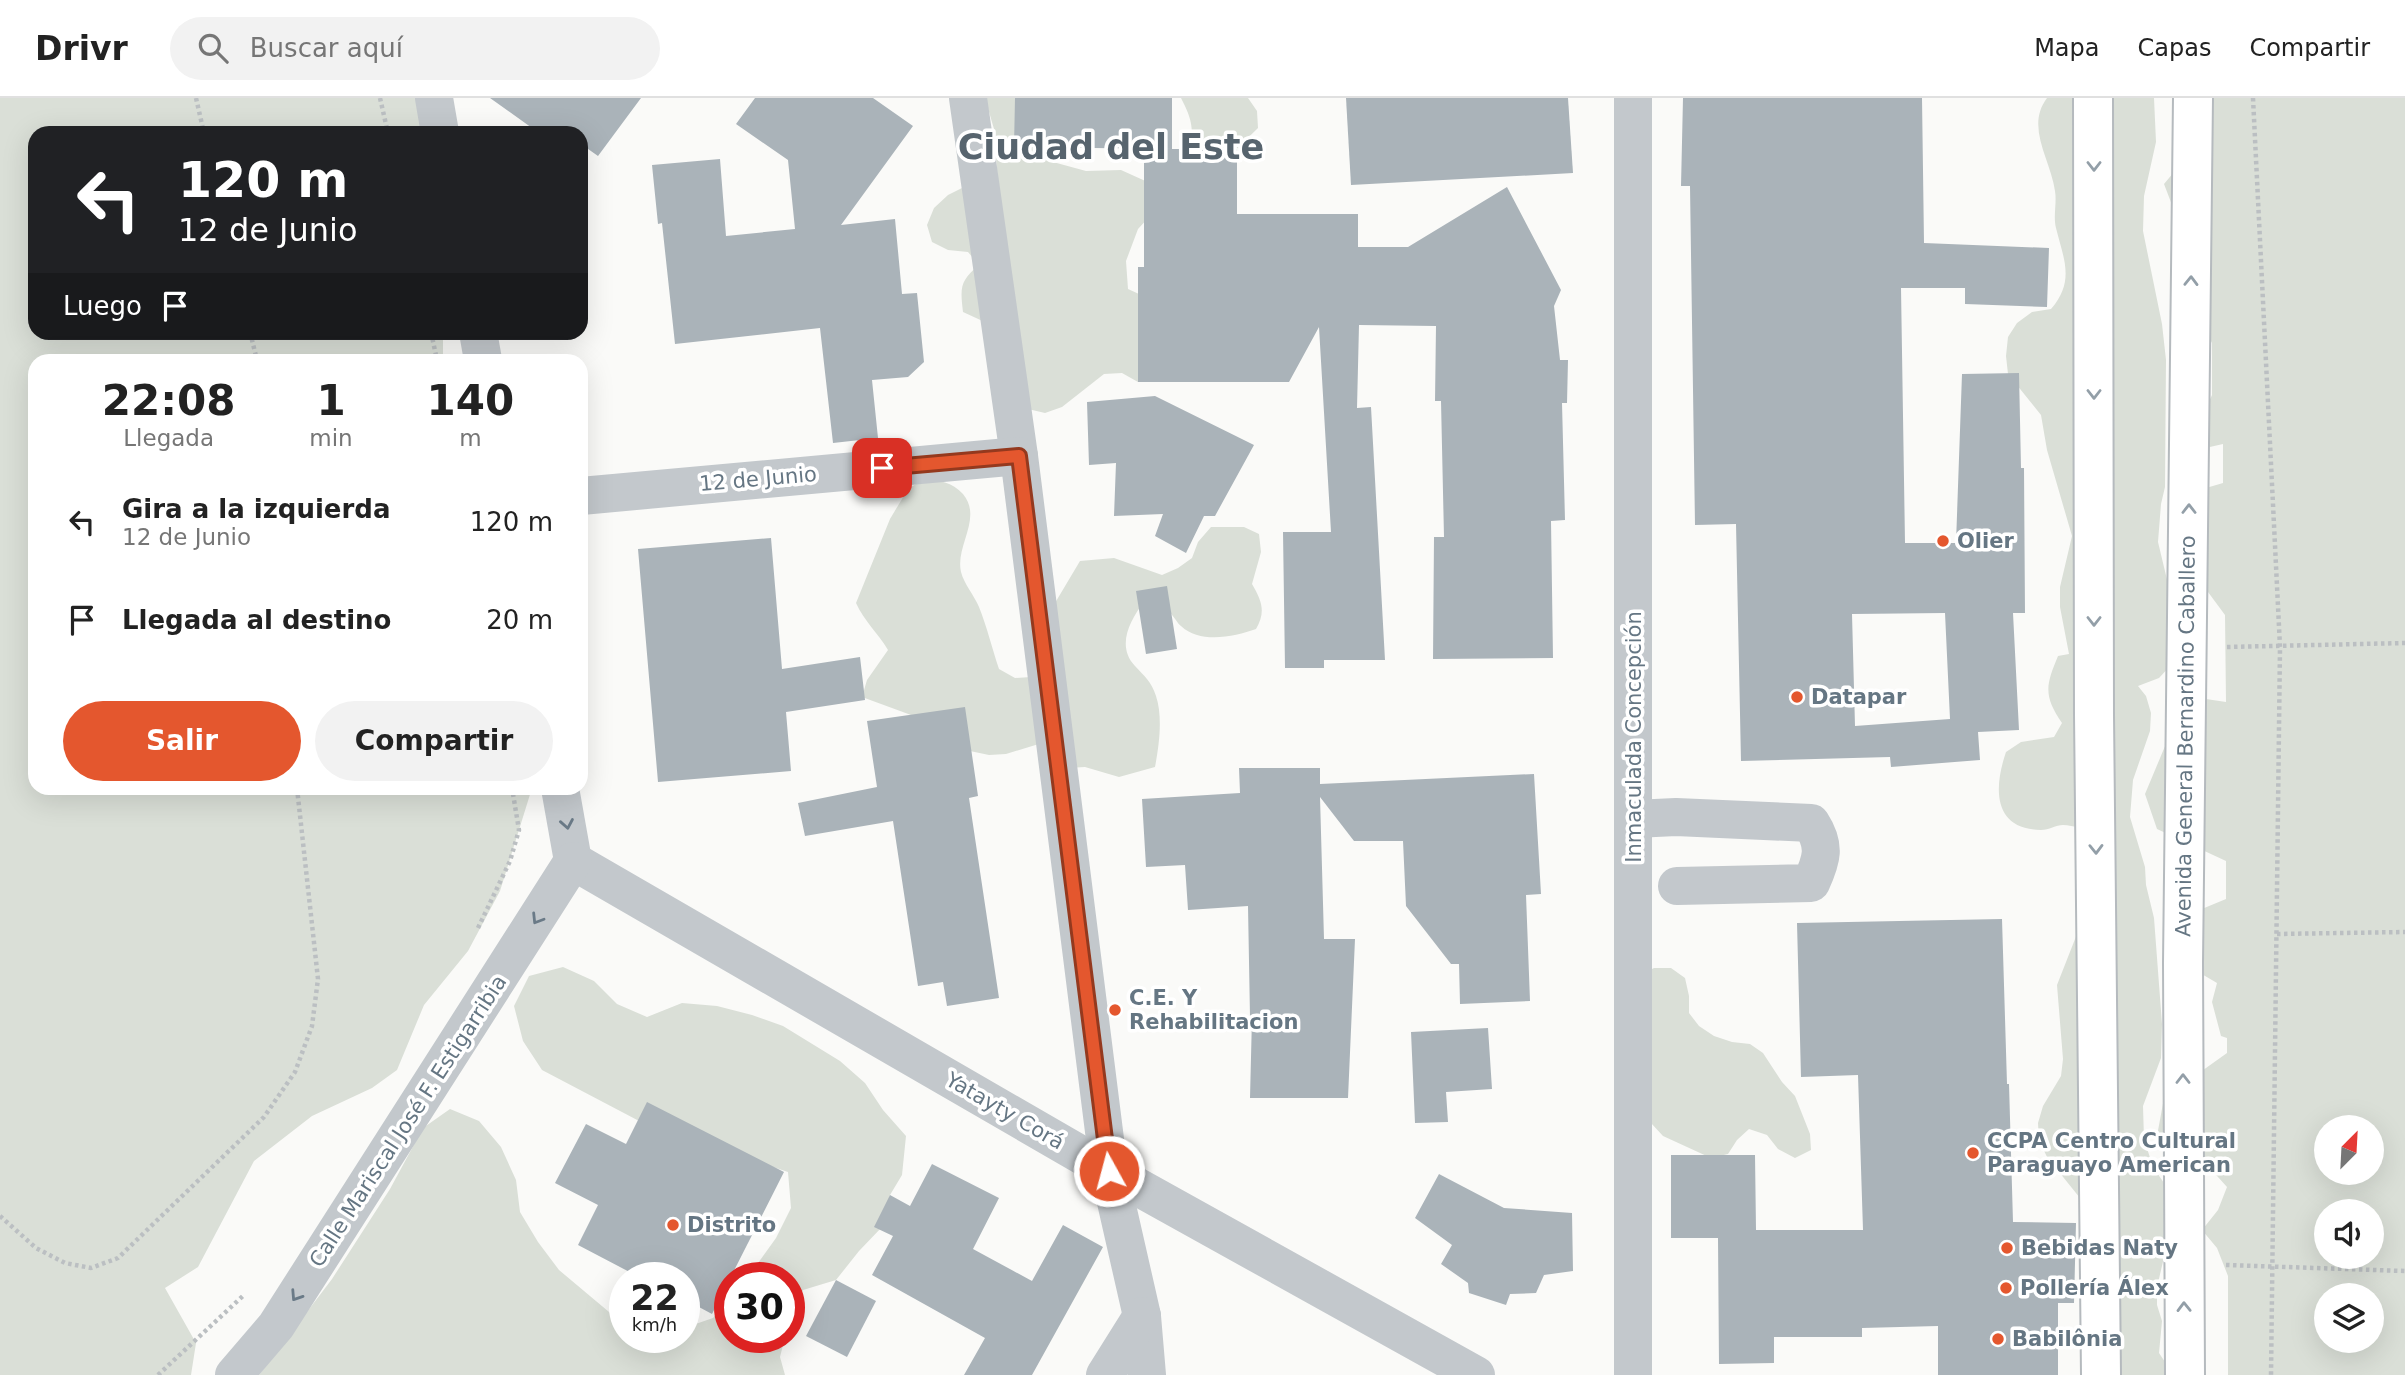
<!DOCTYPE html>
<html lang="es">
<meta charset="utf-8">
<style>
body{margin:0;font-family:"DejaVu Sans",sans-serif;background:#f2f2f2;color:#222;height:100vh;display:flex;flex-direction:column;font-size:26px;white-space:nowrap}
*{box-sizing:border-box;margin:0}
p{font-size:23px;color:#767676}
.icon{flex:none;width:38px;height:38px;fill:none;stroke:currentColor;stroke-width:2;stroke-linecap:round;stroke-linejoin:round}
.map{position:relative;flex:1;overflow:hidden}
.details{position:absolute;left:28px;top:256px;width:560px;height:441px;display:flex;flex-direction:column;background:#fff;border-radius:21px;box-shadow:0 7px 28px #0002}
.details>*{flex:none}
.banner{position:absolute;left:28px;top:28px;width:560px;height:214px;border-radius:21px;box-shadow:0 7px 28px #0002;background:#202124;color:#fff;overflow:hidden}
.needle{width:46px;rotate:24deg}
.buttons{position:absolute;left:2314px;top:1017px;display:grid;gap:14px}
.buttons a{display:grid;place-items:center;width:70px;height:70px;border-radius:50%;background:#fff;box-shadow:0 7px 28px #0002;font-size:35px}
.speed{position:absolute;left:609px;top:1164px;display:flex;gap:14px;font-size:35px;font-weight:700;text-align:center}
.speed>*{display:grid;place-content:center;width:91px;height:91px;border-radius:50%;background:#fff;box-shadow:0 7px 28px #0002;line-height:1}
.speed small{font-size:18px;font-weight:400}
.speed .limit{border:10px solid #d22;background:#fff;color:#111}
.pin{position:absolute;display:grid;place-items:center;width:60px;height:60px;color:#fff;margin:-30px;border-radius:14px;box-shadow:0 4px 10px #0006}
.me{position:absolute;width:77px;margin:-38px;rotate:353deg;stroke-linejoin:round;filter:drop-shadow(0 0 5px #0008)}
.turn{display:flex;align-items:center;gap:24px;height:147px;padding:0 35px;font-size:32px}
.turn .icon{width:91px;height:91px;stroke-width:2.5}
.turn b{display:block;font-size:49px;line-height:60px}
.then{display:flex;align-items:center;height:66px;padding:0 35px;background:#0003;gap:14px;font-size:26px}
.eta{display:flex;justify-content:space-evenly;align-items:center;height:119px;text-align:center}
.eta b{font-size:42px;font-weight:800;line-height:49px}
.cta{display:flex;gap:14px;margin-top:auto;padding:14px 35px}
.cta a{flex:1;height:80px;border-radius:42px;background:#e4572e;color:#fff;font-size:28px;font-weight:800;line-height:80px;text-align:center}
.cta a+a{background:#f2f2f2;color:#222}
ul{padding:0;list-style:none}
li{display:flex;align-items:center;gap:21px;height:98px;padding:0 35px}
li div{flex:1}
li b{display:block;font-size:26px}
li em{font-style:normal}
header{display:flex;align-items:center;gap:42px;box-sizing:border-box;height:98px;padding:0 35px;background:#fff;border-bottom:2px solid #e0e0e0}
header strong{font-size:33px}
nav{display:flex;gap:38px;margin-inline-start:auto;font-size:24px}
.search{width:490px;height:63px;background:#f2f2f2;display:flex;align-items:center;gap:18px;box-sizing:border-box;padding:0 24px;border-radius:38px;color:#767676;font-size:26px}
.map>svg:first-child{display:block}
.green{fill:#dadfd7;fill-rule:evenodd}
.building{fill:#aab3b9;fill-rule:evenodd}
.lines{fill:none;stroke-linecap:round;stroke-linejoin:round}
.major-casing{stroke:#b5babe;stroke-width:42}
.path{stroke:#bbbfc2;stroke-width:4.5;stroke-dasharray:3.5 3.5;stroke-linecap:butt}
.minor{stroke:#c3c8cc;stroke-width:38}
.major{stroke:#fff;stroke-width:38}
.oneway{stroke:#939fa8}
.oneway2{stroke:#6a7a87}
.route-casing{stroke:#94391e;stroke-width:18}
.route{stroke:#e4572e;stroke-width:12}
.poi-dot{fill:#e4572e;stroke:#fff;stroke-width:2.5}
.labels{text-anchor:middle;stroke-width:7;stroke-linejoin:round;paint-order:stroke}
.street-label{font-size:21px;fill:#657683;stroke:#fff}
.poi-label{font-size:21px;font-weight:bold;fill:#657683;stroke:#fff;text-anchor:start}
.town-label{font-size:35px;font-weight:bold;fill:#57646e;stroke:#fff}
</style>
<header>
<strong>Drivr</strong>
<div class="search"><svg class="icon" aria-label="search" viewBox="0 0 24 24"><circle cx="10" cy="10" r="6"/><path d="M15 15l6 6"/></svg>Buscar aquí</div>
<nav><a>Mapa</a><a>Capas</a><a>Compartir</a></nav>
</header>
<div class="map">
<svg width="2405" height="1277" viewBox="0 0 2405 1277">
<rect width="100%" height="100%" fill="#fafaf8"/>
<g class="green">
<path d="M0 0H429L435 35H35V234L443 235V262H35V690H532L500 793 468 853 424 907 397 972 372 990 312 1018 254 1063 198 1169 165 1190 196 1245 191 1277H0Z"/>
<path d="M985 0H1027L1037 54 1053 64 1086 73 1121 72 1152 86 1150 118 1138 131 1126 163 1128 191 1161 206 1138 284 1122 275 1104 276 1062 309 1045 315 1028 311 1013 237 963 214C960 189 960 183 979 167L968 154 948 152 932 144 927 127 934 110 948 97 964 89 998 85 994 31Z"/>
<path d="M1181 0H1248L1257 13 1258 30 1224 63 1189 57C1194 32 1193 23 1181 0Z"/>
<path d="M2047 0H2154L2156 44 2144 98 2143 133 2162 226 2166 262 2165 389 2161 406 2158 444 2175 515 2172 566 2159 580 2138 588 2146 598 2151 615 2150 633 2133 682 2130 719 2145 769 2146 787 2154 820 2162 926 2161 960 2143 1008 2144 1041 2153 1069 2164 1085 2169 1100 2170 1134 2157 1189V1207L2162 1223 2159 1255 2169 1270V1277H2080L2081 1260 2096 1227 2084 1105 2047 1059 2039 1042 2038 1025 2043 1008 2061 978 2063 961 2057 887 2077 836 2080 729C2074 729 2068 727 2063 727 2056 727 2049 732 2041 732 1992 731 1994 689 2006 654L2021 644 2054 639 2062 625C2043 597 2046 587 2058 558L2069 556 2060 509V489L2072 438 2047 352 2041 317 2008 276 2006 258 2008 239 2017 225 2032 214 2051 211C2075 183 2064 162 2056 130 2053 118 2057 105 2055 93 2051 62 2025 29 2047 0Z"/>
<path d="M2176 0H2405V1277H2228V1178L2217 1150 2202 1132 2218 1112 2227 1089 2209 1069 2157 1038 2164 1000 2227 955V940L2221 938 2212 904 2217 885 2183 865 2168 825 2226 801V763L2157 731 2145 696 2186 598 2226 604 2225 517 2174 448 2189 395 2223 385V346L2201 351 2202 319 2212 297V245L2178 181 2177 120 2164 86 2174 74ZM2326 1029H2371V1074H2326ZM2326 1113H2371V1158H2326ZM2326 1197H2371V1242H2326Z"/>
<path d="M924 381C939 382 952 384 963 396 983 420 955 448 961 474 964 486 974 497 979 509 987 529 992 550 999 571L1015 580 1031 579 1052 510 1080 463 1114 460 1162 477 1178 470 1192 460 1198 444 1211 429H1244L1259 436 1261 454 1252 486C1262 503 1266 514 1256 531 1234 539 1200 546 1181 528 1177 525 1174 518 1170 515 1163 510 1152 507 1144 504 1130 522 1116 548 1135 568 1145 579 1151 583 1156 598 1163 619 1159 648 1155 669L1119 679 1085 669 1068 670 1042 645 1006 656 989 657 970 653 911 617 862 599 867 582 888 552C878 535 864 523 856 505L890 421 908 391Z"/>
<path d="M563 869 594 883 617 906 647 919 682 905 717 908 752 917 783 928 840 963 865 985 883 1012 906 1038 902 1077 890 1097 882 1129 859 1153 836 1182 803 1192 789 1222V1180L748 1179 776 1140 791 1110 788 1074 641 1024 542 972 523 943 514 908 529 878Z"/>
<path d="M1654 870H1671L1685 880 1689 898V915L1699 928 1714 938 1732 944 1750 946 1763 955 1782 984 1795 998 1810 1036 1811 1052 1795 1060 1778 1051 1767 1037 1749 1031 1737 1042 1728 1056 1711 1060 1663 1038 1651 1025 1638 878Z"/>
<path d="M450 1011 479 1023 501 1049 516 1082 520 1114 538 1144 559 1172 615 1219 625 1223V1239H684V1230L713 1220 730 1202V1239H785L780 1259 785 1277H259L332 1181 390 1091 423 1030Z"/>
</g>
<g class="building">
<path d="M490 0H641L598 58 581 46V35H539Z"/>
<path d="M755 0H873L913 28 841 127 895 121 902 196 917 195 924 264 908 279 872 282 878 340 833 345 820 230 675 246 662 125 658 126 652 67 720 61 726 138 795 131 788 62 736 26Z"/>
<path d="M1015 0H1172V51H1237V116H1358V149H1408L1507 89 1561 192 1554 208 1560 262H1568L1567 305H1562L1565 422 1551 423 1553 560 1433 561 1434 439H1444L1441 303H1435L1436 228 1359 227 1357 310 1371 309 1385 562H1324V570H1285L1283 434H1331L1319 229 1289 284H1138V169H1144V51H1171L1014 49Z"/>
<path d="M1346 0H1568L1573 75 1351 87Z"/>
<path d="M1683 0H1922L1924 145 2049 150 2047 209 1965 206V190H1901L1905 445H1956L1962 276 2019 275 2021 370H2024L2025 515H2013L2019 632 1978 634 1980 662 1891 669 1890 659 1741 663 1736 426 1695 427 1690 88H1681ZM1945 515 1950 621 1855 628 1852 516Z"/>
<path d="M1155 298 1254 347 1215 418H1204L1186 455 1155 438 1163 416 1114 418 1116 365 1089 367 1087 304Z"/>
<path d="M771 440 782 571 860 559 865 602 786 614 791 673 658 684 638 451Z"/>
<path d="M1167 488 1177 551 1146 556 1136 493Z"/>
<path d="M965 609 978 698 969 700 999 900 947 908 943 884 918 888 893 723 805 738 798 705 877 689 867 623Z"/>
<path d="M1239 670H1320V686L1534 676 1541 796 1526 797 1530 903 1460 906 1459 866H1451L1406 808 1403 743H1354L1320 699 1324 841H1355L1348 1000H1250L1252 919H1250L1248 808 1188 812 1185 767 1146 769 1142 701 1240 695Z"/>
<path d="M2002 821 2007 986H2009L2013 1124 2076 1125 2074 1205H2058V1277H1938V1228L1862 1230V1239H1774V1265L1719 1266 1718 1140H1671V1057H1755L1756 1132H1863L1858 977 1801 979 1797 825Z"/>
<path d="M1488 930 1492 991 1446 994 1448 1024 1415 1025 1411 934Z"/>
<path d="M647 1004 784 1074 712 1216 684 1201V1180H641L578 1147 598 1107 555 1085 586 1026 626 1046Z"/>
<path d="M932 1066 999 1100 973 1151 1032 1183 1063 1127 1103 1149 1032 1277H964L985 1240 872 1177 893 1138 874 1129 890 1097 910 1108Z"/>
<path d="M1439 1076 1504 1110 1572 1115 1573 1173 1544 1177 1536 1195 1510 1196 1506 1207 1469 1195 1468 1185 1441 1166 1452 1147 1415 1120Z"/>
<path d="M836 1182 876 1203 847 1259 806 1238Z"/>
</g>
<g class="lines">
<defs>
<g id="major">
<path d="M2093 0 2094 617 2101 1277"/>
<path id="s1" d="M2185 1277 2183 865 2193 0"/>
</g>
</defs>
<use href="#major" class="major-casing"/>
<g class="path">
<path d="M196 0 204 35"/>
<path d="M380 0 388 35"/>
<path d="M2253 0 2280 549 2271 1277"/>
<path d="M250 234 257 262"/>
<path d="M431 234 437 262"/>
<path d="M2227 549 2405 545"/>
<path d="M478 830 510 763 519 732 512 690"/>
<path d="M2277 836 2405 834"/>
<path d="M0 1118 36 1150 65 1165 91 1170 118 1160 264 1019 295 974 312 928 318 881 297 690"/>
<path d="M2226 1167 2405 1173"/>
<path d="M158 1277 245 1196"/>
</g>
<g class="minor">
<path d="M434 0 440 35"/>
<path d="M968 0 1019 358 1109 1073 1142 1218 1147 1277"/>
<path d="M1633 0V1277"/>
<path d="M478 234 483 262"/>
<path d="M581 398 1019 358"/>
<path d="M560 690 573 763"/>
<path d="M1634 721 1676 719 1811 725C1826 748 1822 761 1811 785L1677 788"/>
<path d="M573 763 1109 1073 1476 1277"/>
<path d="M234 1277 276 1228 573 763"/>
<path d="M1105 1277 1142 1218"/>
</g>
<use href="#major" class="major"/>
</g>
<defs><path id="oneway-chevron" d="M-2-3.5L2.5 0L-2 3.5" fill="none" stroke-width="1.6" stroke-linecap="round" stroke-linejoin="round" transform="scale(1.75)"/></defs>
<g class="oneway">
<use href="#oneway-chevron" transform="translate(2094 68) rotate(90)"/>
<use href="#oneway-chevron" transform="translate(2191 183) rotate(-89)"/>
<use href="#oneway-chevron" transform="translate(2094 296) rotate(90)"/>
<use href="#oneway-chevron" transform="translate(2189 411) rotate(-90)"/>
<use href="#oneway-chevron" transform="translate(2094 523) rotate(90)"/>
<use href="#oneway-chevron" transform="translate(2096 751) rotate(89)"/>
<use href="#oneway-chevron" transform="translate(2183 981) rotate(-90)"/>
<use href="#oneway-chevron" transform="translate(2184 1209) rotate(-91)"/>
</g>
<g class="oneway2">
<use href="#oneway-chevron" transform="translate(567 726) rotate(80)"/>
<use href="#oneway-chevron" transform="translate(537 821) rotate(122)"/>
<use href="#oneway-chevron" transform="translate(296 1198) rotate(123)"/>
</g>
<g class="lines">
<defs>
<path id="route" d="M882 370 1019 358 1109 1073"/>
</defs>
<use href="#route" class="route-casing"/>
<use href="#route" class="route"/>
</g>
<g class="poi-dot">
<circle cx="1943" cy="443" r="7"/>
<circle cx="1797" cy="599" r="7"/>
<circle cx="1115" cy="912" r="7"/>
<circle cx="1973" cy="1055" r="7"/>
<circle cx="673" cy="1127" r="7"/>
<circle cx="2007" cy="1150" r="7"/>
<circle cx="2006" cy="1190" r="7"/>
<circle cx="1998" cy="1241" r="7"/>
</g>
<g class="labels">
<g class="street-label">
<text transform="translate(758 381) rotate(-5)" y="7">12 de Junio</text>
<text dy="7" stroke="none"><textPath href="#s1" startOffset="639">Avenida General Bernardino Caballero</textPath></text>
<text transform="translate(1634 639) rotate(-90)" y="7">Inmaculada Concepción</text>
<text transform="translate(1005 1013) rotate(30)" y="7">Yatayty Corá</text>
<text transform="translate(408 1023) rotate(-57)" y="7">Calle Mariscal José F. Estigarribia</text>
</g>
<g class="poi-label">
<text x="1957" y="450">Olier</text>
<text x="1811" y="606">Datapar</text>
<text x="1129" y="907">C.E. Y<tspan x="1129" dy="24">Rehabilitacion</tspan></text>
<text x="1987" y="1050">CCPA Centro Cultural<tspan x="1987" dy="24">Paraguayo American</tspan></text>
<text x="687" y="1134">Distrito</text>
<text x="2021" y="1157">Bebidas Naty</text>
<text x="2020" y="1197">Pollería Álex</text>
<text x="2012" y="1248">Babilônia</text>
</g>
<g class="town-label">
<text x="1111" y="61">Ciudad del Este</text>
</g>
</g>
</svg>
<div class="buttons">
<a><svg class="needle" viewBox="-14 -14 28 28"><path d="M0-13l5 13h-10z" fill="#e53935"/><path d="M0 13l5-13h-10z" fill="#767676"/></svg></a>
<a><svg class="icon" aria-label="sound" viewBox="0 0 24 24"><path d="M4 9h4l5-4v14l-5-4H4zM17 9q2 3 0 6"/></svg></a>
<a><svg class="icon" aria-label="layers" viewBox="0 0 24 24"><path d="M12 4l9 5-9 5-9-5zM3 14l9 5 9-5"/></svg></a>
</div>
<div class="speed"><div>22<small>km/h</small></div><div class="limit">30</div></div>
<div class="pin" style="left:882px;top:370px;background:#d93025"><svg class="icon" aria-label="arrive" viewBox="0 0 24 24"><path d="M6 21V4h12l-3 4 3 4H6"/></svg></div>
<svg class="me" style="left:1109px;top:1073px" viewBox="-20 -20 40 40"><circle r="17" fill="#e4572e" stroke="#fff" stroke-width="3"/><path d="M0-11L8 9 0 5-8 9z" fill="#fff"/></svg>
<div class="banner">
<div class="turn"><svg class="icon" aria-label="left" viewBox="0 0 24 24"><path d="M17 20v-9H6M10 6l-5 5 5 5"/></svg><div><b>120 m</b>12 de Junio</div></div>
<div class="then">Luego<svg class="icon" aria-label="arrive" viewBox="0 0 24 24"><path d="M6 21V4h12l-3 4 3 4H6"/></svg></div>
</div>
<section class="details">
<div class="eta">
<div><b>22:08</b><p>Llegada</p></div>
<div><b>1</b><p>min</p></div>
<div><b>140</b><p>m</p></div>
</div>
<ul>
<li><svg class="icon" aria-label="left" viewBox="0 0 24 24"><path d="M17 20v-9H6M10 6l-5 5 5 5"/></svg><div><b>Gira a la izquierda</b><p>12 de Junio</p></div><em>120 m</em></li>
<li><svg class="icon" aria-label="arrive" viewBox="0 0 24 24"><path d="M6 21V4h12l-3 4 3 4H6"/></svg><div><b>Llegada al destino</b></div><em>20 m</em></li>
</ul>
<div class="cta"><a>Salir</a><a>Compartir</a></div>
</section>
</div>
